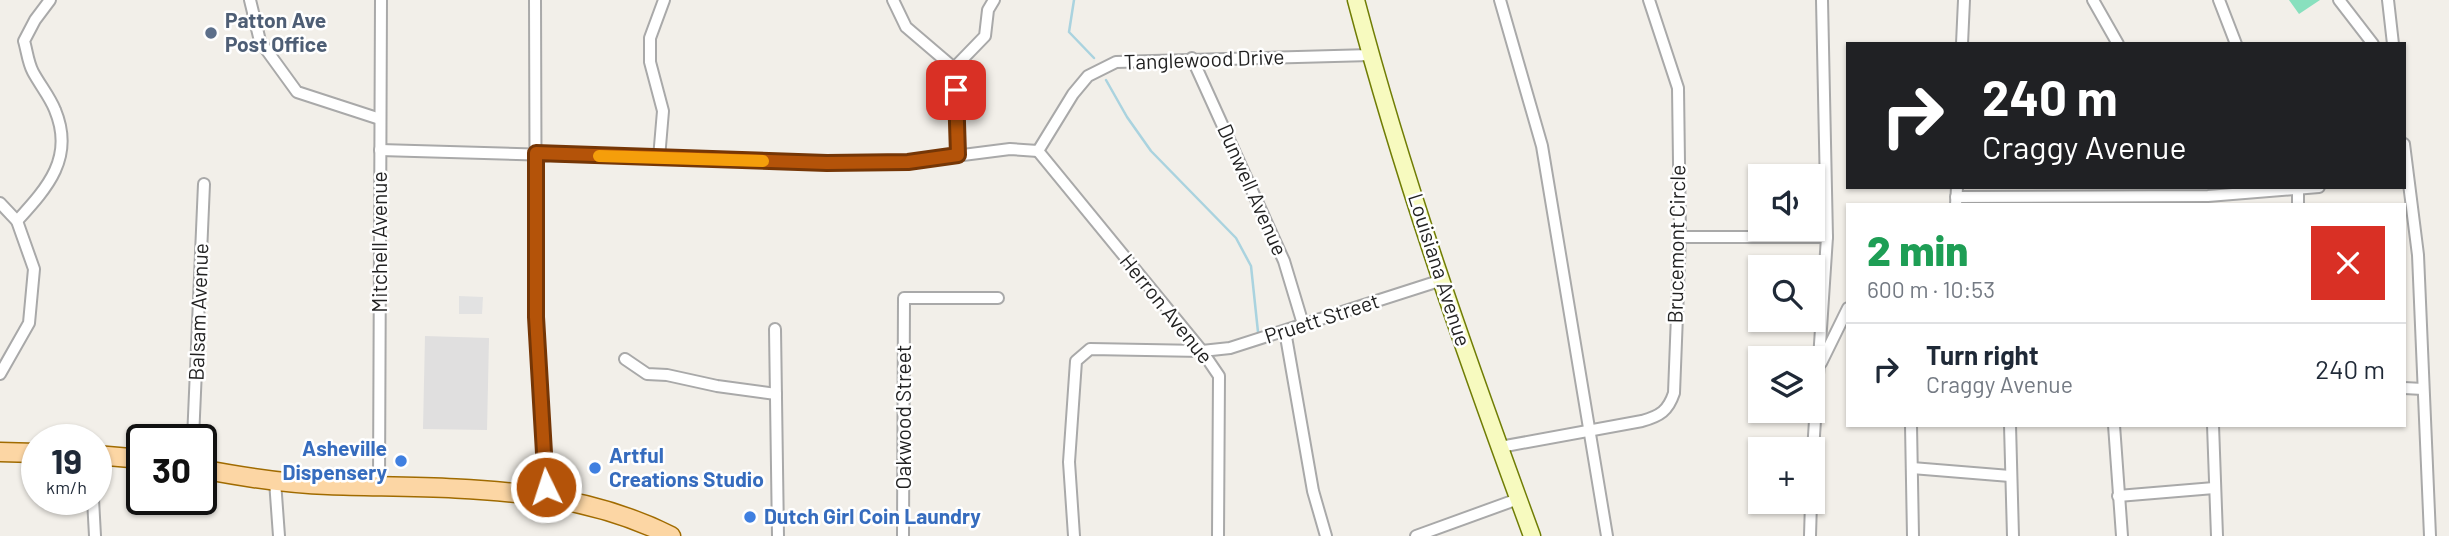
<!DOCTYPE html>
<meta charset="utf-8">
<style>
body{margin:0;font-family:Barlow,sans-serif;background:#f2f2f3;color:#1f2937;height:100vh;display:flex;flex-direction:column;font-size:26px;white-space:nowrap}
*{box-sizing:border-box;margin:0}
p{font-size:23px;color:#747a83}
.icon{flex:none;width:38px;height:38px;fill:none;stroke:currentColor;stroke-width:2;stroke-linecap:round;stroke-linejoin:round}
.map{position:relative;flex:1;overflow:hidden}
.details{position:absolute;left:1846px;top:203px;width:560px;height:224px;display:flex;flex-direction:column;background:#fff;border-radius:0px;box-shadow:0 2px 5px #0004}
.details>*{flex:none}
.hud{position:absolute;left:1846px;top:42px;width:560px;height:147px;border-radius:0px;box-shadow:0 2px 5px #0004;background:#202124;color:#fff;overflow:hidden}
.controls{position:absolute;left:1748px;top:164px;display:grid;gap:14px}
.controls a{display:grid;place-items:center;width:77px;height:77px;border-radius:0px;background:#fff;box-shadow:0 2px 5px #0004;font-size:35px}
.speed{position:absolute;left:21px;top:424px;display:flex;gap:14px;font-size:35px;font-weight:700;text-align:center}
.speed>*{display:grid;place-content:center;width:91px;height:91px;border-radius:50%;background:#fff;box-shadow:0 2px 5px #0004;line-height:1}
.speed small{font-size:18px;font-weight:400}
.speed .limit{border:4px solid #111;border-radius:10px;background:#fff;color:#111}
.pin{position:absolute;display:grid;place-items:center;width:60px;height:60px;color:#fff;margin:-30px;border-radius:14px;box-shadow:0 4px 10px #0006}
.me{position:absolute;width:77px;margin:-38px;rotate:356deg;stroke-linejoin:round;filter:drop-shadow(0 0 5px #0008)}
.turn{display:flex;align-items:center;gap:24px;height:147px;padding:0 21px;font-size:32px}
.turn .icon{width:91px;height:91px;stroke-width:2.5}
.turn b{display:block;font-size:49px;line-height:60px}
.round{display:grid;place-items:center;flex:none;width:74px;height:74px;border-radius:0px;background:#f2f2f3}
.headline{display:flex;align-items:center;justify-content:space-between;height:119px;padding:0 21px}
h1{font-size:42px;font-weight:800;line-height:52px;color:#1e9e55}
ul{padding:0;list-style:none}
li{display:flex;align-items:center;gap:21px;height:91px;padding:0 21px;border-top:2px solid #e0e1e3}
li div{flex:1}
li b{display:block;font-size:26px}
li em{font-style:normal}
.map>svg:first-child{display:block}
.residential{fill:#e0dfdf}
.pitch{fill:#88e0be}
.parking{fill:#e2e2e2}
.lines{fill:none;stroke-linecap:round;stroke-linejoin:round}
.stream{stroke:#aad3df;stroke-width:2.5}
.street-casing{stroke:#a9a9a9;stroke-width:14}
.secondary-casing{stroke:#707d05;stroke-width:19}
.primary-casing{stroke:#a06b00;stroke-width:21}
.street{stroke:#fff;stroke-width:10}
.secondary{stroke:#f7fabf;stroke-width:16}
.primary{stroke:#fcd6a4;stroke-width:18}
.route-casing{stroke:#753606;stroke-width:18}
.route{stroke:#b45309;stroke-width:12}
.slow{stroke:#f59e0b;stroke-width:12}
.service-dot{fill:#5c6f8a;stroke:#fff;stroke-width:2.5}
.shop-dot{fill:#3f7fe0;stroke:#fff;stroke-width:2.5}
.labels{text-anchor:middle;stroke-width:5;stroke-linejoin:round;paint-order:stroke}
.service-label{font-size:21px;font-weight:bold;fill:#4e5e75;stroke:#fff;text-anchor:start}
.street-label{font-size:21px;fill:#222;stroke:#fff}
.shop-label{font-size:21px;font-weight:bold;fill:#366cbe;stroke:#fff;text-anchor:start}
</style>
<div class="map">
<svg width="2449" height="536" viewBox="0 0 2449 536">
<rect width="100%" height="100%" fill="#f2efe9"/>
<path class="residential" d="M425 336 489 338 487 430 423 429Z"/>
<path class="pitch" d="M2289 0H2320L2299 14Z"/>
<path class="parking" d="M459 296 483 297 482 314H459Z"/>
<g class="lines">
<g class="stream">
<path d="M1074 0 1069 32 1094 58"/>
<path d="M1106 80 1127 117 1151 151 1236 238 1251 266 1258 332"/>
</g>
<defs>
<g id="street">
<path d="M250 0 260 41 297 92 380 119"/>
<path d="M535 0 536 317 546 496"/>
<path d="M893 0 906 27 954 68 959 155"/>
<path d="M1500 0 1542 146 1607 536"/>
<path d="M2093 0 2118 44"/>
<path d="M2219 0 2236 44"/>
<path d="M2339 0 2373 44"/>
<path d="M2388 0 2393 44"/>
<path d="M1962 44 1964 0"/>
<path d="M1192 58 1284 261 1303 324"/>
<path d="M954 68 985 36 988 10 994 0"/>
<path d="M2404 144 2418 255 2430 536"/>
<path d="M380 150 827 163 908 162 1010 149 1038 151"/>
<path d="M1038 151 1202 351 1219 376 1218 536"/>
<path d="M1038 151 1073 94 1088 76 1116 62 1371 55"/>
<path d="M659 158 663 111 650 62V38L664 0"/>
<path d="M1956 197 2208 196 2319 187"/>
<path d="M0 203 17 221 34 269 29 323 0 374"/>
<path d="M1956 205 1957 187"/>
<path d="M2298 205V189"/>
<path d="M17 221C47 188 75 158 55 110 50 97 40 85 33 72 28 63 27 51 24 41L35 20 50 0"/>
<path d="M1680 237H1827"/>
<path d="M775 329 778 536"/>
<path d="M1285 331 1313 491 1326 536"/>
<path d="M625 359 647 374 667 375 717 386 776 394"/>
<path d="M1821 363 1848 308"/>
<path d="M2404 388 2423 389"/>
<path d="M1911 425 1913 536"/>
<path d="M2010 425 2013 536"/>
<path d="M2114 425 2122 536"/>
<path d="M2213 425 2217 536"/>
<path d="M193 439 204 184"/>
<path d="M1500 447 1642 421C1660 416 1668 411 1674 393L1680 237 1678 88 1649 0"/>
<path d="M1813 451 1827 237 1822 0"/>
<path d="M1912 468 2010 476"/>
<path d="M275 481 279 536"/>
<path d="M379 484 381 0"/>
<path d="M2118 496 2214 488"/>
<path d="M93 499 95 536"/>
<path d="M903 536 904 298H998"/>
<path d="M1074 536 1069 462 1076 361 1090 349 1202 351 1230 348 1442 280"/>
<path d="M1416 536 1518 499"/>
<path d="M1810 536 1811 502"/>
</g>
<path id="secondary" d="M1356 0C1404 182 1467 359 1532 536"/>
<g id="primary">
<path d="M0 452 37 453"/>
<path d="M96 455 142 459"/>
<path d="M201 469C243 477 285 484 328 485 444 489 564 482 671 536"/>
</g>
</defs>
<use href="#street" class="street-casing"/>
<use href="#secondary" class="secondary-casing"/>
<use href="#primary" class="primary-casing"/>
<use href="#street" class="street"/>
<use href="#secondary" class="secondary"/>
<use href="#primary" class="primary"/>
</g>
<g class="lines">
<defs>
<path id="route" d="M546 487 536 317V153L827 163 908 162 958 155 956 90"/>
</defs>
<use href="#route" class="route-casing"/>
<use href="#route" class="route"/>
<path class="slow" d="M599 156 763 161"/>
</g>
<circle class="service-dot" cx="211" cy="33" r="7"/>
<g class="shop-dot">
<circle cx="401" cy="461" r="7"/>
<circle cx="595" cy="468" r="7"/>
<circle cx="750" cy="517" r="7"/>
</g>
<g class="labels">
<g class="service-label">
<text x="225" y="28">Patton Ave<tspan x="225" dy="24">Post Office</tspan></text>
</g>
<g class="street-label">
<text transform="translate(1204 60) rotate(-2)" y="7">Tanglewood Drive</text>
<text transform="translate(1252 190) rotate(66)" y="7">Dunwell Avenue</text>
<text transform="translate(380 242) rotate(-90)" y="7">Mitchell Avenue</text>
<text transform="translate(1677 244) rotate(-89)" y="7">Brucemont Circle</text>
<text transform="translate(1439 270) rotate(72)" y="7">Louisiana Avenue</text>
<text transform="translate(1166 309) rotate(51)" y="7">Herron Avenue</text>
<text transform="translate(199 312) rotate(-88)" y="7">Balsam Avenue</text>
<text transform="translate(1322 319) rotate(-18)" y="7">Pruett Street</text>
<text transform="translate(904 417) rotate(-90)" y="7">Oakwood Street</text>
</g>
<g class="shop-label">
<text x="387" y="456" text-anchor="end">Asheville<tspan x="387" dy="24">Dispensery</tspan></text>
<text x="609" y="463">Artful<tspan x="609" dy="24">Creations Studio</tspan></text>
<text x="764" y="524">Dutch Girl Coin Laundry</text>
</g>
</g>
</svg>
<div class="controls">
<a><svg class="icon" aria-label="sound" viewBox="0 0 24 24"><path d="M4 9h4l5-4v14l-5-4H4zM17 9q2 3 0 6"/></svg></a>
<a><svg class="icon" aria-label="search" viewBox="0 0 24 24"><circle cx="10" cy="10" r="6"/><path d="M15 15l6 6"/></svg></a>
<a><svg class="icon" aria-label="layers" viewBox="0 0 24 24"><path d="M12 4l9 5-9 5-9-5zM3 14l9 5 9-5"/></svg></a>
<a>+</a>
</div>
<div class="speed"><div>19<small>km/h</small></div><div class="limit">30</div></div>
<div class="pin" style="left:956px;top:90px;background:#d93025"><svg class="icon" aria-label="arrive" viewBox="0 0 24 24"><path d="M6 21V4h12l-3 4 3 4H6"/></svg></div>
<svg class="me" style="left:546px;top:487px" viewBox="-20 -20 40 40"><circle r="17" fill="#b45309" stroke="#fff" stroke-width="3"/><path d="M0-11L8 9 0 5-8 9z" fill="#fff"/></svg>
<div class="hud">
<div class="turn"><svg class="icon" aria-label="right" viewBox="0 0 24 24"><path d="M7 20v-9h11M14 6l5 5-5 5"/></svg><div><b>240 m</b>Craggy Avenue</div></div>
</div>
<section class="details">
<div class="headline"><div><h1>2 min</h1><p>600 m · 10:53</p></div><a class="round" style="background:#d93025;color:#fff"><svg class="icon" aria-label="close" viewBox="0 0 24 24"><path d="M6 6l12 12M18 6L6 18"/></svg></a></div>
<ul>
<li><svg class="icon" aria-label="right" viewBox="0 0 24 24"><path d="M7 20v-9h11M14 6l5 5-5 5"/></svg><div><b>Turn right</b><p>Craggy Avenue</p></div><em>240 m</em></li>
</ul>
</section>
</div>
